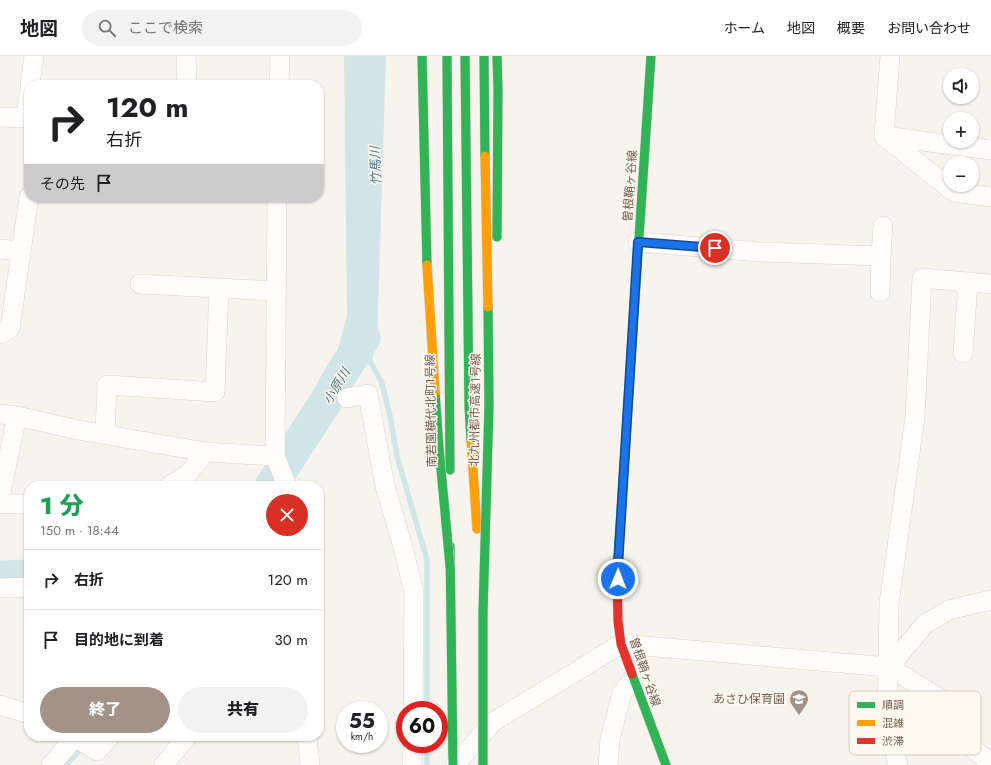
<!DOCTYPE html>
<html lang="ja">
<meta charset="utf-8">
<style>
body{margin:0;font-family:Jost,"Noto Sans JP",sans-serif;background:#f2f2f2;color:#202124;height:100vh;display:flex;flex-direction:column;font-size:15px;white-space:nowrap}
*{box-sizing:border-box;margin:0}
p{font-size:13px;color:#757577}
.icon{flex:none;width:22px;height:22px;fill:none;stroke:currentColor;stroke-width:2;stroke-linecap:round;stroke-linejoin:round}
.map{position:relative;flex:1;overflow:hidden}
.side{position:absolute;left:24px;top:425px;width:300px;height:260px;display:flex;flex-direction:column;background:#fff;border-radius:16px;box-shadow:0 1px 3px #0004}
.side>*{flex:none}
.banner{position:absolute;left:24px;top:24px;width:300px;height:122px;border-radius:16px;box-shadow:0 1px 3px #0004;background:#fff;color:#202124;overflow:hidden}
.fabs{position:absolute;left:943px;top:12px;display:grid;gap:8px}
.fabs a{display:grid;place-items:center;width:36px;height:36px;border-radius:50%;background:#fff;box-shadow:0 1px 3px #0004;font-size:20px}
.speed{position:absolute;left:336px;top:645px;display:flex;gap:8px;font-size:20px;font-weight:700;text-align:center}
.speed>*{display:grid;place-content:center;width:52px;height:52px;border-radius:50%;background:#fff;box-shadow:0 1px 3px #0004;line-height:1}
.speed small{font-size:10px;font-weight:400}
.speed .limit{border:6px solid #d22;background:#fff;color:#111}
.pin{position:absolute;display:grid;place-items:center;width:34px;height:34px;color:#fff;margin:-17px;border:2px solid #fff;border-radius:50%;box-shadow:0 1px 4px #0007}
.me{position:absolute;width:44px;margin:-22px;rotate:1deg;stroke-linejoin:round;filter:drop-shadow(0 0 3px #0008)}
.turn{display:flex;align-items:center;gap:14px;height:84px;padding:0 16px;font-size:18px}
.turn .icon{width:52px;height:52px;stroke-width:2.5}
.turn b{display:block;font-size:28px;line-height:34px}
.then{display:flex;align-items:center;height:38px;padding:0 16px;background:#0003;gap:8px;font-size:15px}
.round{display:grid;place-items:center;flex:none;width:42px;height:42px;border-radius:21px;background:#f2f2f2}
.headline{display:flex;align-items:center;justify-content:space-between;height:68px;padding:0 16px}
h1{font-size:24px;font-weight:800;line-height:30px;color:#1e9e55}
.button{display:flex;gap:8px;margin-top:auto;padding:8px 16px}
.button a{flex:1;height:46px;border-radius:24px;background:#a29287;color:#fff;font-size:16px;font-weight:800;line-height:46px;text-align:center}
.button a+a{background:#f2f2f2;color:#202124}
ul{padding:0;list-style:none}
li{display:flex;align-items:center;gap:12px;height:60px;padding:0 16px;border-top:1px solid #e0e0e0}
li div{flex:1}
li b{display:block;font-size:15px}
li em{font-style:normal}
header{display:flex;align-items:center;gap:24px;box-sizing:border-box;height:56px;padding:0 20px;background:#fff;border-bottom:1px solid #e0e0e0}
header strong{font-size:19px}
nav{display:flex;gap:22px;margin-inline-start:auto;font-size:14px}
.search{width:280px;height:36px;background:#f2f2f2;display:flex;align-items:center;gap:10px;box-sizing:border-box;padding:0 14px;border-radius:22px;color:#757577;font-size:15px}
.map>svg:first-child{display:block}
.water{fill:#d0e5e7}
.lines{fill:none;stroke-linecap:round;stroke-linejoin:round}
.stream{stroke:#d0e5e7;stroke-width:5.5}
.river{stroke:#d0e5e7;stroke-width:33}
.street-casing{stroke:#d7d1cc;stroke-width:20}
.fast-casing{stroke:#d7d1cc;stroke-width:10}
.slow-casing{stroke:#d7d1cc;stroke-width:10}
.jam-casing{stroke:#d7d1cc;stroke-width:10}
.street{stroke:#fefdfc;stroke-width:19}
.fast{stroke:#30b455;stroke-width:9}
.slow{stroke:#ff9f0a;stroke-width:9}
.jam{stroke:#e5322d;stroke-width:9}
.fast-bridge-casing{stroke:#d8d1cb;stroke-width:10;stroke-linecap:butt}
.slow-bridge-casing{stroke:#d8d1cb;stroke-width:10;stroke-linecap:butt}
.fast-bridge{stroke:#30b455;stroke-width:9}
.slow-bridge{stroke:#ff9f0a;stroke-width:9}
.route-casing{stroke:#114b97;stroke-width:10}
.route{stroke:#1a73e8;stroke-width:7}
.labels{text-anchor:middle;stroke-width:3;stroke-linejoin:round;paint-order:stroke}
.street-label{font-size:12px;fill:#745d4f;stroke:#fef9f1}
.poi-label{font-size:12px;fill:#745d4f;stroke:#fef9f1;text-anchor:end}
.water-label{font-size:13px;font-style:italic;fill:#4b7a85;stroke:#fef9f1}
.key{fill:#fef9f1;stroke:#d5cac0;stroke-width:1}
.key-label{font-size:11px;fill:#745d4f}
</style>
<header>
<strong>地図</strong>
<div class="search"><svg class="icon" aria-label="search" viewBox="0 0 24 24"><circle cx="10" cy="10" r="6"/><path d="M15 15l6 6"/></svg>ここで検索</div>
<nav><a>ホーム</a><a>地図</a><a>概要</a><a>お問い合わせ</a></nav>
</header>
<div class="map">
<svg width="991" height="709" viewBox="0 0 991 709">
<rect width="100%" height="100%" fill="#f7f4ee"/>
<path class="water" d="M344 0H386L377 285 370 305 340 320 333 311 347 260Z"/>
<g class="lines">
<g class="stream">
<path d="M370 299V305L382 327 390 360 397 400 427 504V654"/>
<path d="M427 688V709"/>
<path d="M66 709 92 680"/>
</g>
<g class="river">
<path d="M271 430 325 347 340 320 364 282"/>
<path d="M0 521 29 520"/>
</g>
<defs>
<g id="street">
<path d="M186 0 187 29"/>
<path d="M890 0 884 80 991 94"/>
<path d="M30 29 34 0"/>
<path d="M279 29 280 0"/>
<path d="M29 37 26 62 29 63"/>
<path d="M0 61 26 62"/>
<path d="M884 80 954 136 991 141"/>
<path d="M277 141 275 400 287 430"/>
<path d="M638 186 760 196 881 200 883 170"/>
<path d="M0 193 21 195"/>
<path d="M140 228 276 235"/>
<path d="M880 236 881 200"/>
<path d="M0 278 10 272 29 141"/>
<path d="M963 297 968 226"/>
<path d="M347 342 368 338 385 430 403 491 414 537 413 654"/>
<path d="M0 358 17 360 78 374 206 396 275 400"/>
<path d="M105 378 107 329 215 336 219 232"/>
<path d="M169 430 188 418 206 396"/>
<path d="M0 441 17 360"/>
<path d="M0 448H29"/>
<path d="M0 532 29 531"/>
<path d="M889 611 925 568 949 554 991 544"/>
<path d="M0 649 29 658"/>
<path d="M74 680 97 695 110 680"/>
<path d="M307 680 310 709"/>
<path d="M51 709 76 680"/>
<path d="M164 709 187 680"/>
<path d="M412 709 413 688"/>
<path d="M455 709 493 666 621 588 889 611 946 646 961 682 991 708"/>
<path d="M608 709 610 683 622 637 634 623"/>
<path d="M898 709 887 667 889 548 915 361 922 222 991 228"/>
</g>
<g id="fast">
<path d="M422 0 427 209"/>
<path d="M447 0 450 414"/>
<path d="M465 0 469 350 471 384"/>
<path d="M497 0 498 33 497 181"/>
<path d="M450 490 453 709"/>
<path d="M617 516 651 0"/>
<path d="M632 618 666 709"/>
</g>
<path id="slow" d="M471 384 477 473"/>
<path id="jam" d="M617 516 618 565 621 588 632 618"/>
</defs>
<use href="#street" class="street-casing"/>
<use href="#fast" class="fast-casing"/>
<use href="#slow" class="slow-casing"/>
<use href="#jam" class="jam-casing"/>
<use href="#street" class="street"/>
<use href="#fast" class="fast"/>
<use href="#slow" class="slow"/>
<use href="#jam" class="jam"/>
<defs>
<g id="fast-bridge">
<path d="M484 0 485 100"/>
<path d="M435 336 439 392 450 510"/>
<path d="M483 709V556L489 350 488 251"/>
</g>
<g id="slow-bridge">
<path d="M485 100 488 251"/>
<path d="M427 209 435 336"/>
</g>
</defs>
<use href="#fast-bridge" class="fast-bridge-casing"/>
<use href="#slow-bridge" class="slow-bridge-casing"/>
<use href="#fast-bridge" class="fast-bridge"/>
<use href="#slow-bridge" class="slow-bridge"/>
</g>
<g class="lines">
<defs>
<path id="route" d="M618 523V510L638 186 715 192"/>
</defs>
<use href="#route" class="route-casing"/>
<use href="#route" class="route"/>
</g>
<defs>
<symbol id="school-pin" viewBox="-11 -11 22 30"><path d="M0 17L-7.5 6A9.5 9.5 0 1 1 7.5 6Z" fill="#a29287" stroke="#fef9f1"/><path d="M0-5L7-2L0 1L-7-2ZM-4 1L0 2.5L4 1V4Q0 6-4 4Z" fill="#fff"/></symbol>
</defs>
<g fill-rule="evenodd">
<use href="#school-pin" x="788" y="632" width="22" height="30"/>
</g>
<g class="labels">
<g class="street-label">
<text transform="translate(630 130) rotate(-86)" y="4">曽根鞘ヶ谷線</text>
<text transform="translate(475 354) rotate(-89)" y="4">北九州都市高速1号線</text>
<text transform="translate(431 355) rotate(-91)" y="4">南若園横代北町1号線</text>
<text transform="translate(645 616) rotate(71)" y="4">曽根鞘ヶ谷線</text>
</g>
<g class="poi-label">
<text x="785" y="647">あさひ保育園</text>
</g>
<g class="water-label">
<text transform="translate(375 110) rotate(-92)" y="5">竹馬川</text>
<text transform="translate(336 330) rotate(-59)" y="5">小原川</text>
</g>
</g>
<rect x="849" y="635" width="132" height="64" rx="6" class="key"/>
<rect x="857" y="646" width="18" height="6" fill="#30b455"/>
<rect x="857" y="664" width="18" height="6" fill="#ff9f0a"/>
<rect x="857" y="682" width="18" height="6" fill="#e5322d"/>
<g class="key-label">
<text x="882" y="653">順調</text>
<text x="882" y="671">混雑</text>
<text x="882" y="689">渋滞</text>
</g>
</svg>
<div class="fabs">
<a><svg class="icon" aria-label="sound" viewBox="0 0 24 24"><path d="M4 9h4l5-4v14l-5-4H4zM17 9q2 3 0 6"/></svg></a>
<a>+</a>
<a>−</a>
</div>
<div class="speed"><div>55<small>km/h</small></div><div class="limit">60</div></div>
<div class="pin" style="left:715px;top:192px;background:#d93025"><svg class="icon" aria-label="arrive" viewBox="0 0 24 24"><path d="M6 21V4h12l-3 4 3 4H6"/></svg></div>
<svg class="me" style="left:618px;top:523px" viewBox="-20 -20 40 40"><circle r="17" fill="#1a73e8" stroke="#fff" stroke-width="3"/><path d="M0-11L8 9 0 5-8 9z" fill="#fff"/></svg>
<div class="banner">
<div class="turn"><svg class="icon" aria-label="right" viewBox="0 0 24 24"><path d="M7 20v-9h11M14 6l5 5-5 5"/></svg><div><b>120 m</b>右折</div></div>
<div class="then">その先<svg class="icon" aria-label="arrive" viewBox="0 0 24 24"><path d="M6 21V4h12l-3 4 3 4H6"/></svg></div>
</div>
<section class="side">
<div class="headline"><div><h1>1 分</h1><p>150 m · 18:44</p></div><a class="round" style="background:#d93025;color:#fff"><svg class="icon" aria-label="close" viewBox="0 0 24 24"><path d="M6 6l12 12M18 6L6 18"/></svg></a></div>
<ul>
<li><svg class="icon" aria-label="right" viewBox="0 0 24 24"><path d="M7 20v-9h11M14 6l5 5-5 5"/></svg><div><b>右折</b></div><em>120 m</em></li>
<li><svg class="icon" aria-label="arrive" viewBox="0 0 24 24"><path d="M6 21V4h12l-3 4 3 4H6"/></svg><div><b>目的地に到着</b></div><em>30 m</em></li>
</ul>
<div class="button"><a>終了</a><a>共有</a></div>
</section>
</div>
